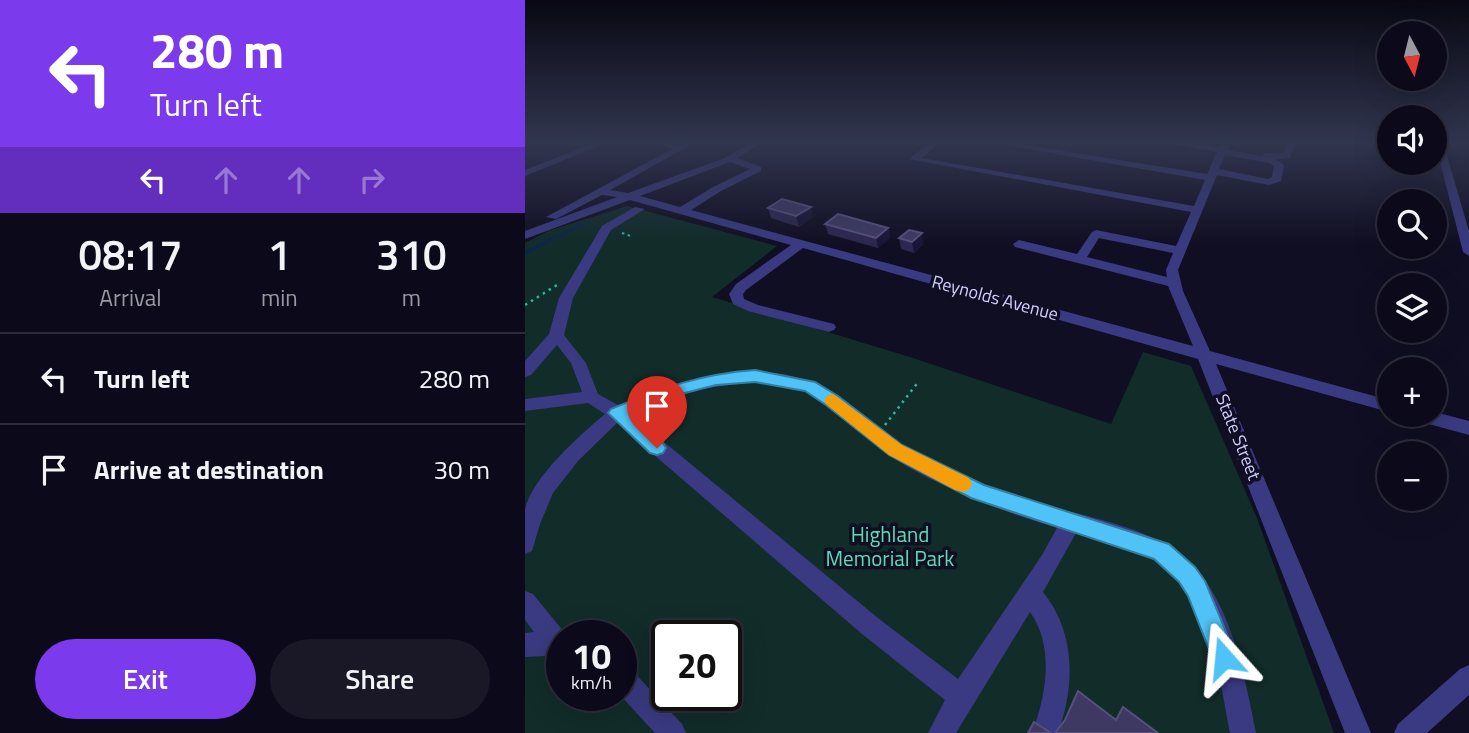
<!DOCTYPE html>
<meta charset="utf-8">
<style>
body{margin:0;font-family:"Titillium Web",sans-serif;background:#1a1827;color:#f1f3f6;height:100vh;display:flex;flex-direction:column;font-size:26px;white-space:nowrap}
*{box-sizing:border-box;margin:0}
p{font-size:23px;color:#9a9aa2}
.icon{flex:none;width:38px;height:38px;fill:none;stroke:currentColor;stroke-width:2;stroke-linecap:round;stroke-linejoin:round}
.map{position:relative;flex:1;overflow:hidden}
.drawer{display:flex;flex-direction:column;background:#0c0a1a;width:525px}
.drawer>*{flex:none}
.hud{background:#7c3aed;color:#fff;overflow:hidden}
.needle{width:46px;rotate:173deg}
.buttons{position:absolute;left:852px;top:21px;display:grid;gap:14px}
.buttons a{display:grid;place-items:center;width:70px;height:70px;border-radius:50%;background:#0c0a1a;box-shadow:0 7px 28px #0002,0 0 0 2px #2c2b39;font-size:35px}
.speed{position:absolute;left:21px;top:620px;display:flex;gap:14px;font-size:35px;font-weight:700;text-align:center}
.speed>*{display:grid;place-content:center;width:91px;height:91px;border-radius:50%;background:#0c0a1a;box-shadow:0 7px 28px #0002,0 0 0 2px #2c2b39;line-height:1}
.speed small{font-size:18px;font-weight:400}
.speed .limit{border:4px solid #111;border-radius:10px;background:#fff;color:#111}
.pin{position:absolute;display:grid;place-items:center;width:60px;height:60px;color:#fff;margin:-72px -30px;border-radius:50% 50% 50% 0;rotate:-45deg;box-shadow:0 0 7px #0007}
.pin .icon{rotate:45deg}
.me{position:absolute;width:77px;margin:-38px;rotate:342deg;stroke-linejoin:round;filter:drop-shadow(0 0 5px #0008)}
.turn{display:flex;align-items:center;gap:24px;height:147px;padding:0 35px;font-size:32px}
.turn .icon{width:91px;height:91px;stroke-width:2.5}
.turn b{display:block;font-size:49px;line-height:60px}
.lanes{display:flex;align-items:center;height:66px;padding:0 35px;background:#0003;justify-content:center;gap:35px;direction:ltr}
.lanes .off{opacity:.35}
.eta{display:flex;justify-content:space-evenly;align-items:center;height:119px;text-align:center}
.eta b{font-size:42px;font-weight:600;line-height:49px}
.cta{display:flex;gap:14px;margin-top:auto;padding:14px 35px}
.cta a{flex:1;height:80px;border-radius:42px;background:#7c3aed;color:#fff;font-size:28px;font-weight:600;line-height:80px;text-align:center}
.cta a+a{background:#1a1827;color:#f1f3f6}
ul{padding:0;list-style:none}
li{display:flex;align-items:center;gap:21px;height:91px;padding:0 35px;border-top:2px solid #2c2b39}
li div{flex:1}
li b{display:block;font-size:26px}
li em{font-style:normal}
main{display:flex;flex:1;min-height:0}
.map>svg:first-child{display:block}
.green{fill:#112c29;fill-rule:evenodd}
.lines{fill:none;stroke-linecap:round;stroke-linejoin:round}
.stream-far1{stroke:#0d2647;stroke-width:2.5}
.stream{stroke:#0d2647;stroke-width:3.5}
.path-far1{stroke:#2eb3a4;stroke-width:2;stroke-dasharray:2.5 3.5;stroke-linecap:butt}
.path{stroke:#2eb3a4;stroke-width:2.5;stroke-dasharray:2.5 4.5;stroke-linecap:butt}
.minor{fill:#393a81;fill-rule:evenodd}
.wall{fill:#2c2750}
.shaded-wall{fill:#1a1536}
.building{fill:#3e3963;stroke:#55507b;stroke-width:2}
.route{fill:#4fc3f7;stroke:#337fa1;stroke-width:2}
.slow{fill:#f59e0b}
.labels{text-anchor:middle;stroke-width:7;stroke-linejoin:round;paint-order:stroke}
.street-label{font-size:18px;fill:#d2cfff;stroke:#100e22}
.near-park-label{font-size:21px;fill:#5bdeb7;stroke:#100e22}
</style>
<main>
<section class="drawer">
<div class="hud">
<div class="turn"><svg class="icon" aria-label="left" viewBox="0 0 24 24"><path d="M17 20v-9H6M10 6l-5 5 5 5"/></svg><div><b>280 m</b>Turn left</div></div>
<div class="lanes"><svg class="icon" aria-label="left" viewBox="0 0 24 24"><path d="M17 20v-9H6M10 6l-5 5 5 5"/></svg><svg class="icon off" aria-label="ahead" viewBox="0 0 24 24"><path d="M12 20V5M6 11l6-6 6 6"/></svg><svg class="icon off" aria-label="ahead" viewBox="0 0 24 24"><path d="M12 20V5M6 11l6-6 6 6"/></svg><svg class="icon off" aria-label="right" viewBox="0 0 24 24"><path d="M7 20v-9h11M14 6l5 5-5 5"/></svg></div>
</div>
<div class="eta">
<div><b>08:17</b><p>Arrival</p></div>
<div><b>1</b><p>min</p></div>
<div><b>310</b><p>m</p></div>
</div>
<ul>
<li><svg class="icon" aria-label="left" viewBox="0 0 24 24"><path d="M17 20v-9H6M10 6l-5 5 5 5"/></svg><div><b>Turn left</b></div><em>280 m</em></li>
<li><svg class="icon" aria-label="arrive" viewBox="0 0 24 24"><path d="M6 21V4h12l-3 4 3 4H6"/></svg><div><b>Arrive at destination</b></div><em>30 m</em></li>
</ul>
<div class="cta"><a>Exit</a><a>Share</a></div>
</section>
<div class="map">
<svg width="944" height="733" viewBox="0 0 944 733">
<rect width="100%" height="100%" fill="#100e22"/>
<path class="green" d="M102 206 252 246 187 297 385 357 586 424 618 352 666 366 732 518 809 733H0V243L23 231ZM37 635H96V695H37ZM142 635H201V695H142Z"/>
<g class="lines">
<path class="stream-far1" d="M32 237 57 225"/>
<path class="stream" d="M0 253 36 235"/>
<path class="path-far1" d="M97 233 106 236"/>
<g class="path">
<path d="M0 305 32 285"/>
<path d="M360 425 394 381"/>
</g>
<g class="minor">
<path d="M0 142H8L0 147Z"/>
<path d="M71 142H84L0 176V170Z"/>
<path d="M129 142 154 145 160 142H171L85 190 103 193 200 158 227 142H238L212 158 236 167V171L196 191 166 210 668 346 643 286 490 247 488 244 494 240 552 254 567 232 571 230 651 246 666 212 384 159 405 142H415L397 158 669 206 680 180 462 142H484L682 174 692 152 639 142H663L694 147 696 142H705L703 150 736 156 741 153H758L762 142H771L765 158 750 159 759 165 756 181 744 185 692 175 653 270 658 291 685 351 864 400V412L691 364 846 733H820L673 359 278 248 221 290 218 294 219 299 233 305 309 324 311 327 309 330 304 332 223 311 208 304 204 294 211 284 266 245 105 200 0 239V231L92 197 77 195 31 219 21 217 147 149ZM700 155 744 163 749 166 747 177 743 179 694 169ZM205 162 225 169 188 187 155 207 115 196ZM574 238 648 253 641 270 642 277 562 257Z"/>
<path d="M910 142H918L944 231V256L938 252Z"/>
<path d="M110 207 120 209 86 230 48 298 39 335 61 363 73 394 93 405C148 384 208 362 267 376 307 385 333 414 365 437 397 459 433 474 469 489 527 514 626 519 669 566 708 610 720 678 731 733H705C694 674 684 594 628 560 604 546 577 541 551 533L518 592C551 633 550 686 533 733H507C521 696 530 647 505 612L431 733H403L420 700 337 634 92 423 53 461 28 493 15 524 7 551 0 554C0 540 0 524 0 510 6 478 56 434 80 414L63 403 0 411V399L57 392 46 363 32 345 6 375 0 377V361L24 334 34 298 77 226ZM219 383C235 383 252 383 267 387 308 398 342 442 378 464 426 492 479 512 532 528L517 555 433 679 353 618 105 414 176 389Z"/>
<path d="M910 412 944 421V435L889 420 886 415H910Z"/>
<path d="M0 591 8 594 39 632 44 635H37V655L0 657V633L9 632 0 620Z"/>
<path d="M96 665 105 668 157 724 161 733H130L95 695Z"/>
<path d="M944 665V695L902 733H869L873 724 935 669Z"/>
</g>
</g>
<g class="wall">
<path d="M243 208 288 217 274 227 246 218Z"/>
<path d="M300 224 363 228 365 238 353 248 303 234Z"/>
<path d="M374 238 398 244 389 253 376 249Z"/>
</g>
<g class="shaded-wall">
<path d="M286 207 288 217 274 227 271 216Z"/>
<path d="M363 228 365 238 353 248 351 238Z"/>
<path d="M397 233 398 244 389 253 387 242Z"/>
</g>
<g class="building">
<path d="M257 199 286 207 271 216 243 208Z"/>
<path d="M313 214 363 228 351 238 300 224Z"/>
<path d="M384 230 397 233 387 242 374 238Z"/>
<path d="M553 691 591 720 598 707 633 733H530L540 720Z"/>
<path d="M509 722 526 733H503Z"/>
</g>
<linearGradient id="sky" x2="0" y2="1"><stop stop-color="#090813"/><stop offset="0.58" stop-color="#31364f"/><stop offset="1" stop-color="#31364f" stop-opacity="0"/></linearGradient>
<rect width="944" height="245" fill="url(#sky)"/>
<path class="route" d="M230 370 290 382 313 396 377 445 459 485 644 544 670 567 680 581 712 658 708 667 699 671 691 667 663 596 654 582 629 559 446 498 364 455 301 405 280 391 230 382 191 385 152 395 105 415 138 443 141 448 138 453 132 455 125 453 83 413 86 409C137 388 175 374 230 370Z"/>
<path class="slow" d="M308 394 377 445 444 478 447 484 444 490 437 492 430 490 364 455 302 405 299 401 302 396Z"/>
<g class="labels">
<g class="street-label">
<text transform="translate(470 298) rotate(15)" y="6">Reynolds Avenue</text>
<text transform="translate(713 437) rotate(68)" y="6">State Street</text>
</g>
<g class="near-park-label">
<text x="365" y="542">Highland<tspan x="365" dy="24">Memorial Park</tspan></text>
</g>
</g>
</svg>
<div class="buttons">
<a><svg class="needle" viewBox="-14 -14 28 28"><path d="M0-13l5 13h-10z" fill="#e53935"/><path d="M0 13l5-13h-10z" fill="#9a9aa2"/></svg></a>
<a><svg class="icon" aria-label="sound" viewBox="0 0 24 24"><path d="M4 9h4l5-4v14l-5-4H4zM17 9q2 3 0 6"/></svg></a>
<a><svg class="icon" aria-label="search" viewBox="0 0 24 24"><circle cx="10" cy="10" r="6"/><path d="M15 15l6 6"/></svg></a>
<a><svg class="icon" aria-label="layers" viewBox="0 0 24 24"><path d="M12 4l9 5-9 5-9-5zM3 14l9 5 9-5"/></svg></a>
<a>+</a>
<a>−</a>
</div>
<div class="speed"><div>10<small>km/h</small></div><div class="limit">20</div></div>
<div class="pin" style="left:132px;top:448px;background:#d93025"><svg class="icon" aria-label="arrive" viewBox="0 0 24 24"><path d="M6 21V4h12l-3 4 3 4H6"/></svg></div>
<svg class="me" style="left:699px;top:658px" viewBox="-20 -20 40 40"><path d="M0-17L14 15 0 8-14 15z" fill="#4fc3f7" stroke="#fff" stroke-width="4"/></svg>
</div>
</main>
